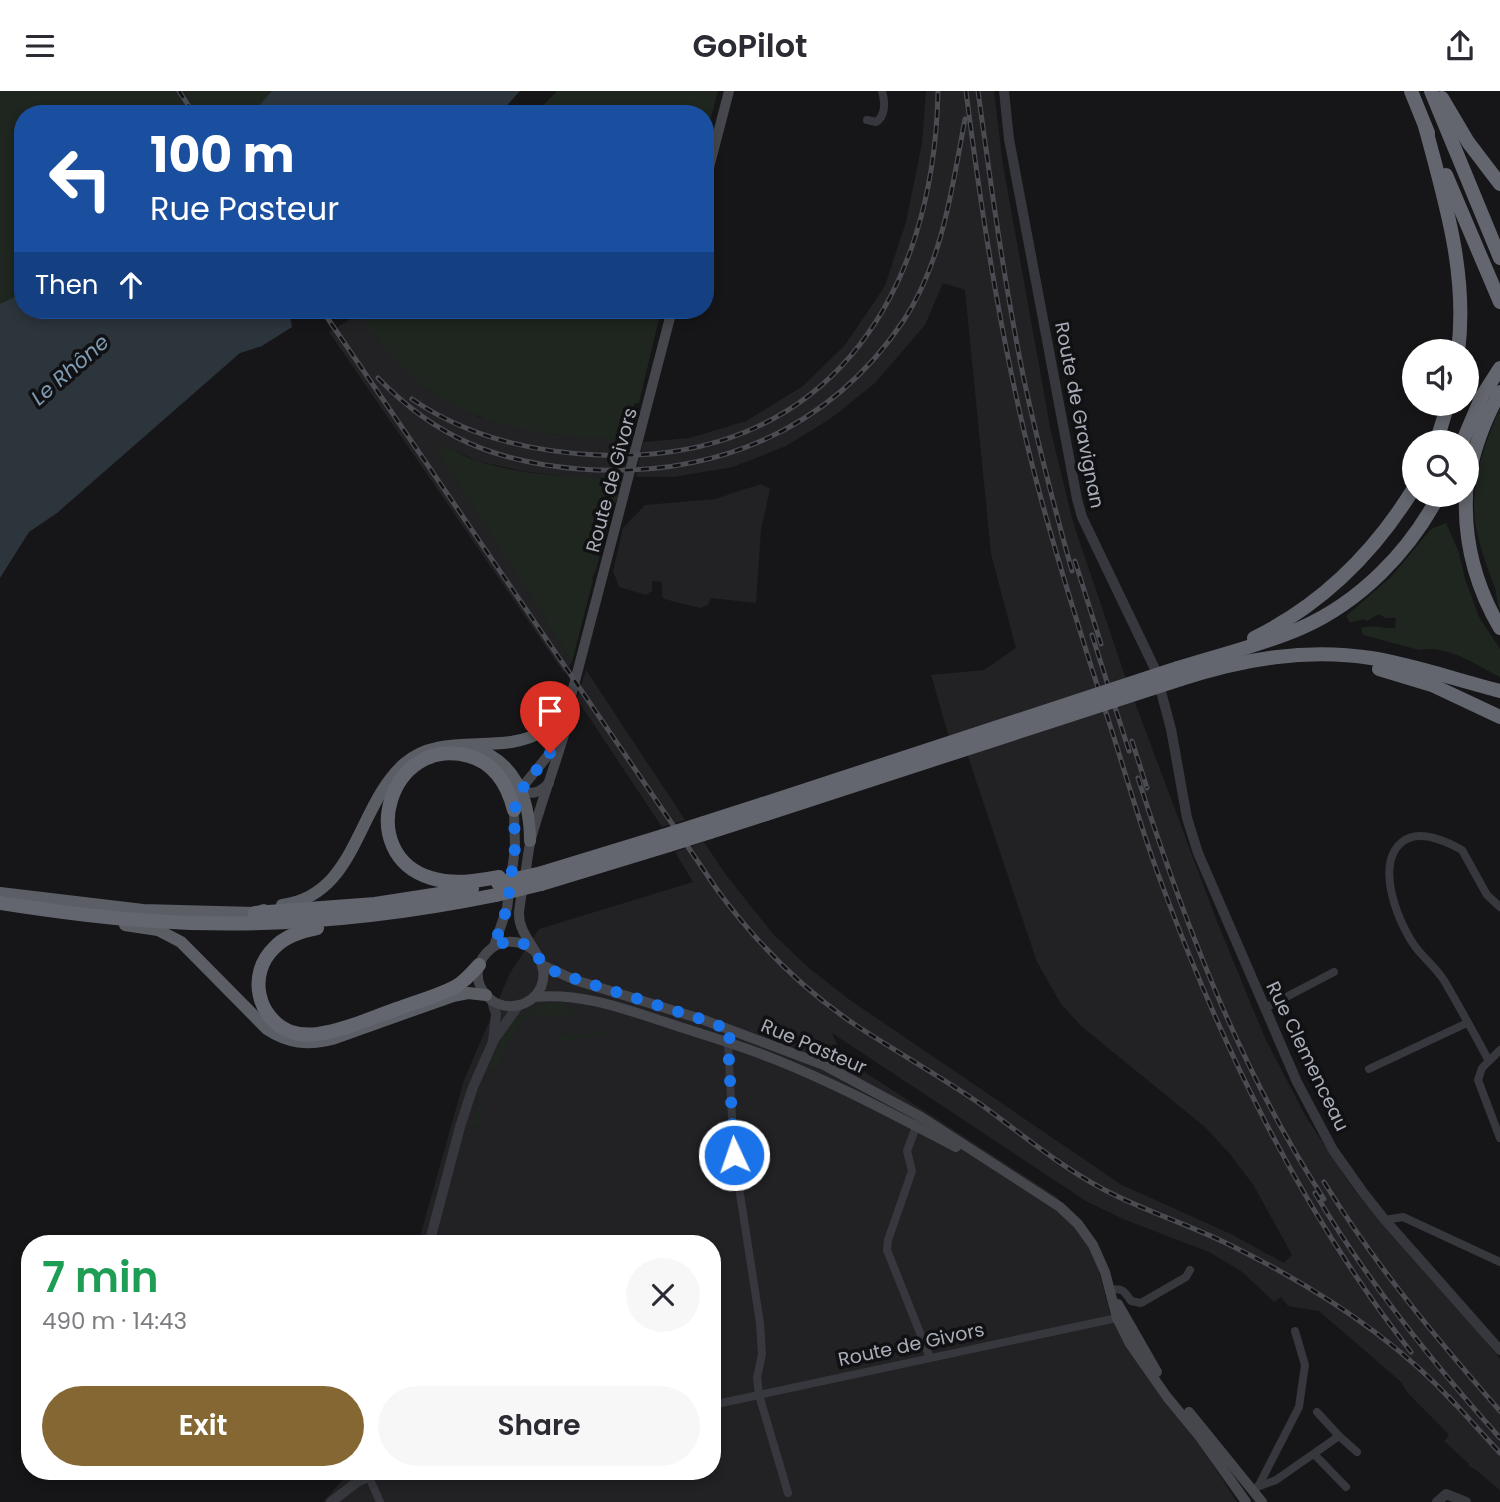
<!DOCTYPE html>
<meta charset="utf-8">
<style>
body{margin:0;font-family:Poppins,sans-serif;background:#f7f7f7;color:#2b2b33;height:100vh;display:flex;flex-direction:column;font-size:26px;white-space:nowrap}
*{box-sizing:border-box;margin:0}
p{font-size:23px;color:#7c7c81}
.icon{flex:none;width:38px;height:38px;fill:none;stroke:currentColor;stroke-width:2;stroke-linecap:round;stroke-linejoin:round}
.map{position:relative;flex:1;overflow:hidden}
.panel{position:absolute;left:21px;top:1144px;width:700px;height:245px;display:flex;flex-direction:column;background:#fff;border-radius:28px;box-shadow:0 4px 10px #0003}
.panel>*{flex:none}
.hud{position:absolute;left:14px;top:14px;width:700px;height:214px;border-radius:28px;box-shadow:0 4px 10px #0003;background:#1a4fa0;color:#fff;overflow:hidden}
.fabs{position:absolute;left:1402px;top:248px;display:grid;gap:14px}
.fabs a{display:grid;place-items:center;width:77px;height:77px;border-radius:50%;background:#fff;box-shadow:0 4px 10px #0003;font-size:35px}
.pin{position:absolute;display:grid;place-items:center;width:60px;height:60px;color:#fff;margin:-72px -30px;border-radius:50% 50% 50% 0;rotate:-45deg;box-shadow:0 0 7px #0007}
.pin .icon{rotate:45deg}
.me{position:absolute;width:77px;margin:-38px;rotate:357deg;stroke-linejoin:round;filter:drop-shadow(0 0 5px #0008)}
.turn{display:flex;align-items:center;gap:24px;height:147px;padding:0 21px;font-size:32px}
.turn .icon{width:91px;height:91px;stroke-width:2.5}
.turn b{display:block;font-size:49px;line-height:60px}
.then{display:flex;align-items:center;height:66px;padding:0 21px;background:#0003;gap:14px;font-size:26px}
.round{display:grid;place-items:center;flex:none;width:74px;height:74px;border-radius:37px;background:#f7f7f7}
.overview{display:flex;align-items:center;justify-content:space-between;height:119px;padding:0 21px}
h1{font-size:42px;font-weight:600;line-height:52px;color:#1e9e55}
.button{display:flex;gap:14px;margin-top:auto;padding:14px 21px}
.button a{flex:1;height:80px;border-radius:42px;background:#856733;color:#fff;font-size:28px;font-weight:600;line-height:80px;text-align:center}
.button a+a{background:#f7f7f7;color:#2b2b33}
header{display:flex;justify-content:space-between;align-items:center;height:91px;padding:0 21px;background:#fff;font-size:32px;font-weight:600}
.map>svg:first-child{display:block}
.built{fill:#222225}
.green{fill:#1e261f}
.water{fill:#2c353c}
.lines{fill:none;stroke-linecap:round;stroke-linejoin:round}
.minor{stroke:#37383d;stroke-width:8}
.tertiary{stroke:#37383d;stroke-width:10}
.secondary{stroke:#45474d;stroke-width:10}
.trunk{stroke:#5b5e65;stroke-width:12}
.motorway{stroke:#63666e;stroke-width:14}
.rail-casing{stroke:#4a4c52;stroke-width:5}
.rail{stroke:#111113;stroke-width:2.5;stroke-dasharray:8;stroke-linecap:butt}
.motorway-bridge{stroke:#63666e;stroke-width:14}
.route{stroke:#1a73e8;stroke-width:12;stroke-dasharray:0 21.6}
.labels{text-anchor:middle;stroke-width:7;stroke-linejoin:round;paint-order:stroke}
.street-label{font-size:19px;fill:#a8adb8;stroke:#111113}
.water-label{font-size:21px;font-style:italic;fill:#7f9bb3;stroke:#111113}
</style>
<header><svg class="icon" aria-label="menu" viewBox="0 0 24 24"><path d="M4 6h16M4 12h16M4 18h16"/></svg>GoPilot<svg class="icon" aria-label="share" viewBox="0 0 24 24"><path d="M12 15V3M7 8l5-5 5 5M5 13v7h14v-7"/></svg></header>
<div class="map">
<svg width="1500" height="1411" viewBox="0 0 1500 1411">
<rect width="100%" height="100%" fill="#161618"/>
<g class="built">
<path d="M926 0H994L1003 74 1051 341 1073 431 1126 588 949 646 931 584 984 579 1016 557 991 463 965 199 943 192 925 234 874 293 830 328 786 355 733 376 673 386H636L643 351 690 347 746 330 803 295 845 254 885 195 906 131 922 52Z"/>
<path d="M359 223 394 267 479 326 553 343 633 350 623 387H575L523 380 477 370 444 354 438 359 572 571 564 582 329 241Z"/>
<path d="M761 393 770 398 761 439 756 512 711 507 708 514 700 517 664 508 662 505V491L652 490V500L646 504 619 496 613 480 623 437 645 414 715 408Z"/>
<path d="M586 579 685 729 662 736 577 608Z"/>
<path d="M1134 609 1216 828 1265 947 1306 1026 1354 1099 1471 1232 1500 1268V1399L1476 1379 1468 1375 1469 1373 1444 1350 1449 1344 1407 1301 1401 1291 1319 1220 1288 1215 1281 1206 1274 1211 1241 1180 1209 1161 1123 1128 1086 1110 832 942 843 967 1057 1106 1090 1146 1110 1222 1122 1248 1203 1358 1237 1411H323L350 1381H712V1153H418L464 989 510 882 539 838 693 791 675 761 704 751 726 784 774 844 809 877 850 909 1122 1094 1233 1144 1284 1172 1292 1164 1254 1095 1230 1063 1205 1036 1081 935 1061 913 1037 871 967 663Z"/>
</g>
<g class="green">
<path d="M0 0H336L312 23H23V219L0 315Z"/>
<path d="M557 0H718L705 48V23H535Z"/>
<path d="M362 219H661L639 312H635C632 323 624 332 622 344L626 345 625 349C554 346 477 338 420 292 396 273 377 247 359 223Z"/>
<path d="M1500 318V520C1496 509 1497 503 1494 494 1486 473 1478 452 1475 430 1470 393 1485 351 1500 318Z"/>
<path d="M444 353C455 359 467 367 478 370 525 385 575 387 623 387L618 407 612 417 596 479 592 487 593 489 572 571 437 359Z"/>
<path d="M1446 432 1459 462 1465 488 1479 526 1500 558V586C1476 574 1447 553 1419 559L1363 544 1361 537C1372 533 1383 538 1395 537L1396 527H1385L1379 523 1367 530 1364 528 1350 532 1346 525 1392 485 1431 438Z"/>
<path d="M559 911 565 912 578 926 532 923 516 936 494 981 489 975 509 932 516 924 519 926 543 913Z"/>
<path d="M604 935 605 945 559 950 560 945 602 942V936Z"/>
<path d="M483 1006 485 1011 479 1022 481 1033 531 1028 471 1035Z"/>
</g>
<g class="water">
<path d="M272 0H520L499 23H252Z"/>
<path d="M23 202V219H289L292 236 262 255 240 262 57 422 29 441 0 487V213Z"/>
</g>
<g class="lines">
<g class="minor">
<path d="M867 29 876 31C886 25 885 10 882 0"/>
<path d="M1265 917 1334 881"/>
<path d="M730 946 728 951 734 1064 760 1232 762 1263 757 1287 759 1304 788 1402"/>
<path d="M1500 959 1482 977 1478 989 1500 1047"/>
<path d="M1489 970C1475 944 1460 917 1445 891 1438 879 1426 869 1417 858 1399 835 1374 774 1402 751 1419 737 1446 750 1462 759L1487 804 1500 816"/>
<path d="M1369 978 1467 932"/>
<path d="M917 1033 907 1060 912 1080 888 1149 887 1159 930 1267"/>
<path d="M1385 1129 1403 1126 1500 1171"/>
<path d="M1111 1199C1122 1196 1125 1201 1131 1210L1141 1212 1186 1186 1190 1179"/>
<path d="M712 1314 1117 1227"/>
<path d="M1339 1345 1357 1361"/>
<path d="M1314 1363 1346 1396"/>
<path d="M1259 1394 1299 1316 1305 1274 1295 1240"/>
<path d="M1257 1396 1276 1389 1339 1345 1317 1321"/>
<path d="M380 1411 369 1386 395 1381"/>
</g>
<g class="tertiary">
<path d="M1004 0 1009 48 1077 408 1082 426 1155 578 1171 638 1187 727 1198 762 1297 991 1333 1059 1362 1100 1385 1129 1500 1259"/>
<path d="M493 950 518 915"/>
<path d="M429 1153 460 1036 473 996 493 951 496 923 492 910"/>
<path d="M331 1411 357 1391 369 1386 367 1381"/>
<path d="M1437 1411 1446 1403 1466 1411"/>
</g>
<g class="secondary">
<path d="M705 92 729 0"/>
<path d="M517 699C532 703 538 704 549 692"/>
<path d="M494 855 507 817 515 757 514 719 524 694 550 662 560 630 569 613 672 219"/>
<path d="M533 859C500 832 458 877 488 906 504 922 532 916 541 896 553 867 518 850 519 822 520 809 523 797 525 785 527 773 528 760 531 748 542 708 557 670 568 630"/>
<path d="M542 874 575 889 704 929 824 974 921 1026 1060 1116 1078 1133 1093 1154 1105 1181 1117 1227 1130 1253 1167 1306 1200 1346 1246 1411"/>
<path d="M534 906C580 901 625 918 668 932 704 944 740 954 774 968 837 993 896 1025 956 1056"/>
<path d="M1118 1213 1157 1281"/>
<path d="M1189 1321 1262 1411"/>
</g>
<g class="trunk">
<path d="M470 656C515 668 530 707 530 750"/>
<path d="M0 802 143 819 255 822 264 819"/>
<path d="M282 814C357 804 356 716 404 673 442 639 501 666 543 640 554 633 561 623 569 613"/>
<path d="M125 834 158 839 181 851 267 938C288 952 308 954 332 948L453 905 468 902 486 904"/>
</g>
<g class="motorway">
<path d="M1411 0 1428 42"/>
<path d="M1431 0 1500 167"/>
<path d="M1442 7 1468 51 1500 93"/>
<path d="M1425 35C1445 110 1468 183 1458 261"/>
<path d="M1446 84 1500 211"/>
<path d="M1436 352 1448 313"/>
<path d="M1462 352 1482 305 1500 277"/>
<path d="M1466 401C1471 365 1482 333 1500 301"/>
<path d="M1466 404C1464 452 1476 496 1500 537"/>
<path d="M1254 547C1323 513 1374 462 1414 397"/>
<path d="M1178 577C1219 564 1262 554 1301 537 1360 511 1409 461 1439 404"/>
<path d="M1379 578 1432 594 1500 626"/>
<path d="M1181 588C1243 568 1306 557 1371 567 1414 574 1457 589 1500 600"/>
<path d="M704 732 763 713"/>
<path d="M710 741 766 723"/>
<path d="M542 782 663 745"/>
<path d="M499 786C476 790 454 794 431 787 353 763 390 643 469 665 495 672 508 695 514 719"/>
<path d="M541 793 669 754"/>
<path d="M0 812C51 820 102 827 153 830 269 838 383 827 496 804"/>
<path d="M255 822 375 813 472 798"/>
<path d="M317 837C301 840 285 845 274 857 247 883 257 928 291 941 300 944 309 944 318 943 346 939 373 926 400 917 418 910 438 905 455 896 464 891 472 882 479 874"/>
</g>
<defs>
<g id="rail">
<path d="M179 0 194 23"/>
<path d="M966 0C983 134 1004 269 1039 400 1060 479 1085 557 1110 634 1126 684 1140 734 1158 783 1220 952 1299 1118 1411 1261"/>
<path d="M978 0C991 95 1004 190 1023 284 1037 350 1054 415 1072 480"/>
<path d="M322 219 718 800C755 850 801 897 854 933 895 960 938 984 979 1012 1019 1041 1057 1073 1101 1097 1143 1120 1189 1133 1232 1155 1313 1195 1393 1245 1455 1313"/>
<path d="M378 287C436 347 497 371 579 378 711 388 829 341 904 229 943 169 952 97 965 28"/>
<path d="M412 308C467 346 532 361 598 364 824 374 934 209 938 0"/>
<path d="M1075 470 1101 553"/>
<path d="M1092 544 1129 660"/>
<path d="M1132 650 1147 697"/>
<path d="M1138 687C1185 833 1240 979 1324 1108"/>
<path d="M1324 1091C1375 1174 1436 1247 1500 1320"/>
<path d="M1315 1102C1367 1190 1432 1271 1500 1347"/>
<path d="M1449 1306 1500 1362"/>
</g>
</defs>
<use href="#rail" class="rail-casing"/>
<use href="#rail" class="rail"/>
<g class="motorway-bridge">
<path d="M763 713 1178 577"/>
<path d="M766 723 1181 588"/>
<path d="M663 745 704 732"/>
<path d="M669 754 710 741"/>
<path d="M498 792 542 782"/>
<path d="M496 804 541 793"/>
</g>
</g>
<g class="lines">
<path class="route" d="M550 662 524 695 514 719 515 757 507 817 494 855 509 850 524 853 537 863 542 874 560 883 704 929 732 940 728 951 734 1064"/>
</g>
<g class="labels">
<g class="street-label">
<text transform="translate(1080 324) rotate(79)" y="7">Route de Gravignan</text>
<text transform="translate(611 389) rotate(-75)" y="7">Route de Givors</text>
<text transform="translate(814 955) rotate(23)" y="7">Rue Pasteur</text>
<text transform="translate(1308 965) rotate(64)" y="7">Rue Clemenceau</text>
<text transform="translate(911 1253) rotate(-12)" y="7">Route de Givors</text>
</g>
<g class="water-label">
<text transform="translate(70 279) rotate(-41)" y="7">Le Rhône</text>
</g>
</g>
</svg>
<div class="fabs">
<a><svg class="icon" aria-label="sound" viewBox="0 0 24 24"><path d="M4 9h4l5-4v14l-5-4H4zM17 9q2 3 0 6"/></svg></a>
<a><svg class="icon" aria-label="search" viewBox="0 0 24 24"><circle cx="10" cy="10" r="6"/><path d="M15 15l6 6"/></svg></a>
</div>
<div class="pin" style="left:550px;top:662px;background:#d93025"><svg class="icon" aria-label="arrive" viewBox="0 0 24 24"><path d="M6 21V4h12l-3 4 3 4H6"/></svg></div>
<svg class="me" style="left:734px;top:1064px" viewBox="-20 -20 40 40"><circle r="17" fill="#1a73e8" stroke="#fff" stroke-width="3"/><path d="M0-11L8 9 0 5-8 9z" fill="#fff"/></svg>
<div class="hud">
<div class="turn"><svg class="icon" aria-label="left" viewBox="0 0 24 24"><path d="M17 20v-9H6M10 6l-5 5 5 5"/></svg><div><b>100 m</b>Rue Pasteur</div></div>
<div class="then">Then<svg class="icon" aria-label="ahead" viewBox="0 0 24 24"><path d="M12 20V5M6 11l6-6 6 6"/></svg></div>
</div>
<section class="panel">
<div class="overview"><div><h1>7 min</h1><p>490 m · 14:43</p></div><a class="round"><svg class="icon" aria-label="close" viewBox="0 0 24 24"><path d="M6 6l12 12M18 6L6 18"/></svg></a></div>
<div class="button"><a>Exit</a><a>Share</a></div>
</section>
</div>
